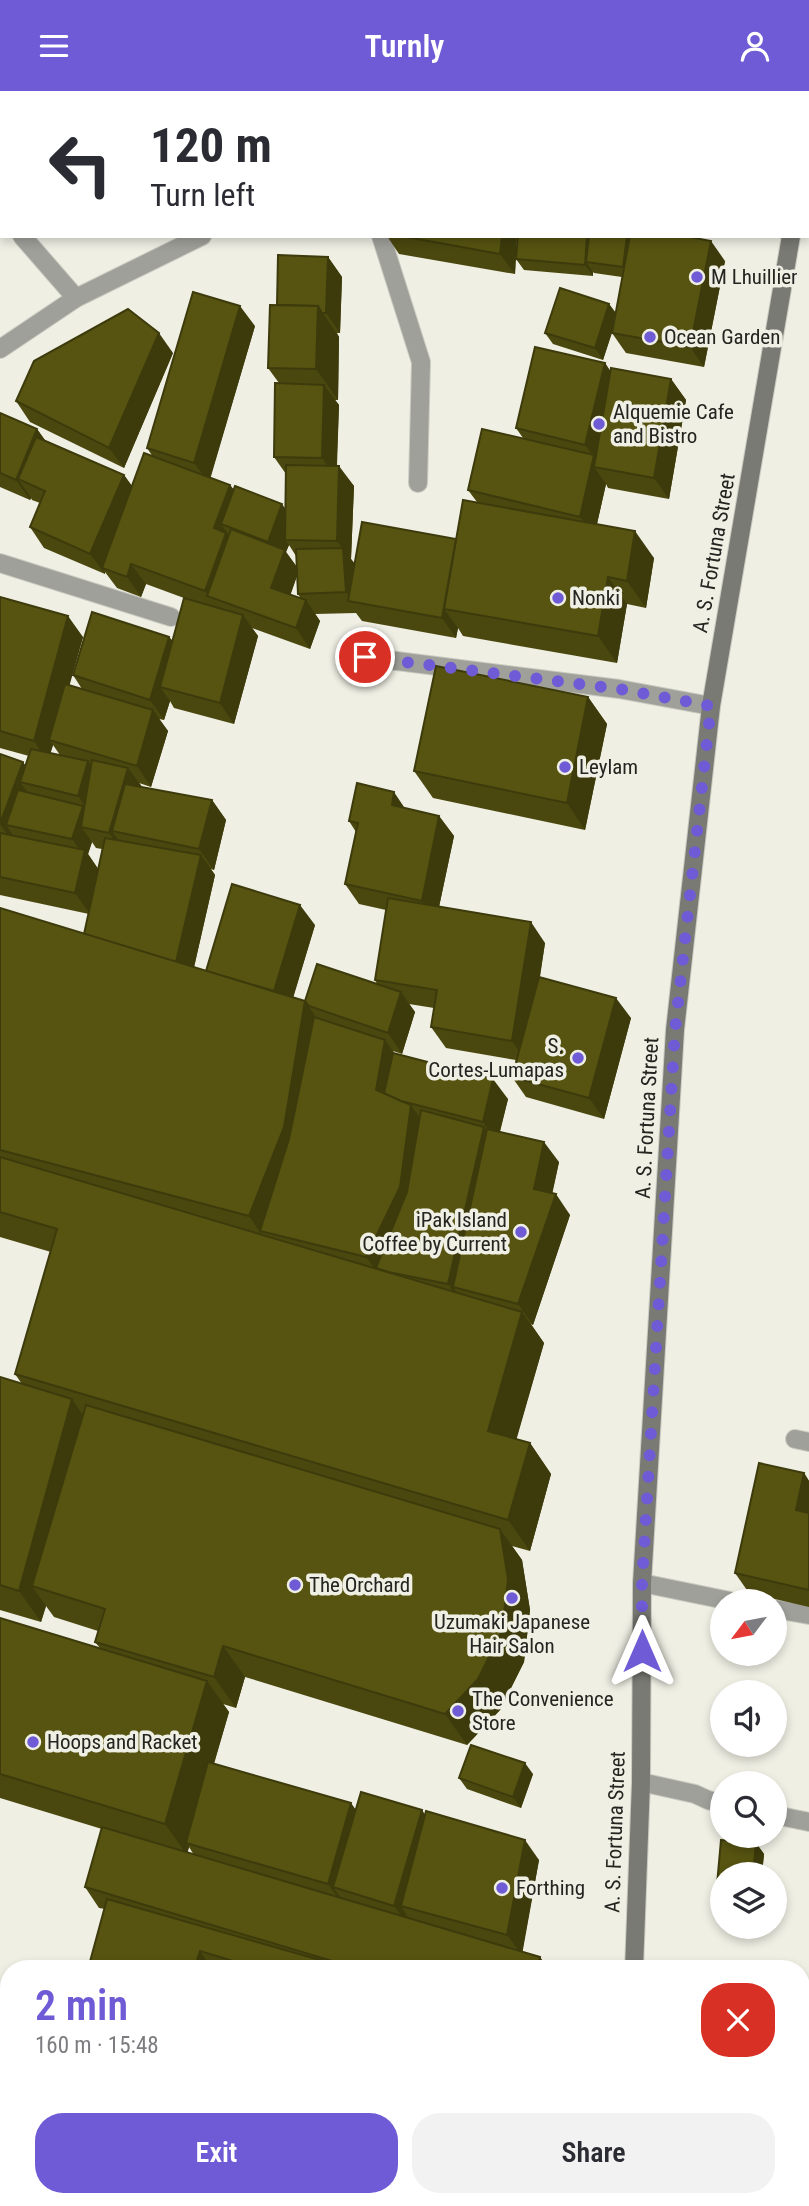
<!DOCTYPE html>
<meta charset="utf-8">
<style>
body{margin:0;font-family:"Roboto Condensed",sans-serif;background:#f2f2f3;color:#2b2b33;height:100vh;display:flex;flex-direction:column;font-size:26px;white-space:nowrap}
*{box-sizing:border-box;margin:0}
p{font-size:23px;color:#7c7c81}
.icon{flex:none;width:38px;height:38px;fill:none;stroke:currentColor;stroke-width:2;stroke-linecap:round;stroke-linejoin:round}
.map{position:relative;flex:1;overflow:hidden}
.details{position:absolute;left:0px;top:1869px;width:810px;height:247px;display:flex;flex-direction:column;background:#fff;border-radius:28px 28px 0 0;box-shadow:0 4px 10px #0003}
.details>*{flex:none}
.top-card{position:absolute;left:0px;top:0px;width:810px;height:147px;box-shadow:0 4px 10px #0003;background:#fff;color:#2b2b33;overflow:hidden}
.needle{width:46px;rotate:238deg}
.controls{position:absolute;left:710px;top:1498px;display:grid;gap:14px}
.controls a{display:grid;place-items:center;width:77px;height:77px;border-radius:50%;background:#fff;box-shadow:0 4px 10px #0003;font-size:35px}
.pin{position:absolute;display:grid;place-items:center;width:60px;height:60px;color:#fff;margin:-30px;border:4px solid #fff;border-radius:50%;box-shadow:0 2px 7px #0007}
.me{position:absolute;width:77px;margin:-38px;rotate:0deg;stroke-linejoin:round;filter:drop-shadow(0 0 5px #0008)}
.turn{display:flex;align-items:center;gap:24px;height:147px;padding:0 35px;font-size:32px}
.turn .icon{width:91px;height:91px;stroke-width:2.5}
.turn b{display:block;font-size:49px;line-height:60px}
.round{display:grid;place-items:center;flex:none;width:74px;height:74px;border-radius:28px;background:#f2f2f3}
.overview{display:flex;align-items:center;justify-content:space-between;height:119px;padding:0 35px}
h1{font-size:42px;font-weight:600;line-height:52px;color:#6e5bd5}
.action{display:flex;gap:14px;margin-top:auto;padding:14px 35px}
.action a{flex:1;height:80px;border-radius:28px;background:#6e5bd5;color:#fff;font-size:28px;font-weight:600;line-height:80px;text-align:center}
.action a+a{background:#f2f2f3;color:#2b2b33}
header{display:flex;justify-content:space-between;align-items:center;height:91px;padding:0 35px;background:#6e5bd5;color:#fff;font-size:32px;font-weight:600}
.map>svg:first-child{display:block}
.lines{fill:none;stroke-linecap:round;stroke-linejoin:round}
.lane-casing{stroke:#cacac1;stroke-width:20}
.street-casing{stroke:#cacac1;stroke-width:20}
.secondary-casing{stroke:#cacac1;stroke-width:20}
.lane{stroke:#a0a09b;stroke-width:18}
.street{stroke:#a0a09b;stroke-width:18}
.secondary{stroke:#7a7a74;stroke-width:18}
.wall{fill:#4b480f;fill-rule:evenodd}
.shaded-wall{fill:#3d3b0c}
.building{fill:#575411;stroke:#3d3b0c;stroke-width:2}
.route{stroke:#6e5bd5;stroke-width:12;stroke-dasharray:0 21.6}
.poi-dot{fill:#6e5bd5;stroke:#efefe4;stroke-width:2.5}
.labels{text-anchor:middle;stroke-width:7;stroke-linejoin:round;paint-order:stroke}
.poi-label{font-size:21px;fill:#242420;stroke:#efefe4;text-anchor:start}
.street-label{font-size:21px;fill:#242420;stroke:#efefe4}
</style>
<header><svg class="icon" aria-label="menu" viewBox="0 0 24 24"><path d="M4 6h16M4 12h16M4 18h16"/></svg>Turnly<svg class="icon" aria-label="person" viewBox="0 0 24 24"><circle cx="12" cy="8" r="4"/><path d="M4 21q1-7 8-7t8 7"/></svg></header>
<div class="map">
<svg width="809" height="2115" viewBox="0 0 809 2115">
<rect width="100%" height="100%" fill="#efefe4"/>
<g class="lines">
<defs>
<g id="lane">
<path d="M808 111 809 112"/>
<path d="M0 121 2 123"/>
<path d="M22 145 76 207"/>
<path d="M381 145 421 271 418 392"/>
<path d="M365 566 619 598 711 615"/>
<path d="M642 1492 730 1510"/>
<path d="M775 1518 809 1524"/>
<path d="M641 1691 695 1703 708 1709 723 1713"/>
<path d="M775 1724 809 1731"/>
<path d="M802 2056 809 2057"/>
</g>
<g id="street">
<path d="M0 258 76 207 202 145"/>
<path d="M0 472 171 526"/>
<path d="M795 1348 809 1351"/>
</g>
<g id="secondary">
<path d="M808 72 809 70"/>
<path d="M634 1878 641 1691 642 1492 675 939 711 615 791 145"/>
<path d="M625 2115V2107"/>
</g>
</defs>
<use href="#lane" class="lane-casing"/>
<use href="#street" class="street-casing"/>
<use href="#secondary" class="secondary-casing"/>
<use href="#lane" class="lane"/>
<use href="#street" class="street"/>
<use href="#secondary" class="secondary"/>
</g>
<g class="wall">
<path d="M0 0H157L155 2H2V82L0 81Z"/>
<path d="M182 0H749V2H184Z"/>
<path d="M387 145H517L515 183 399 163Z"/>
<path d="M328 166 342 186 340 242H337L339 246 338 309H335L339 314 337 375 354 395 351 468 355 473 456 449 477 411 468 399 523 347 516 337 605 272 610 280 671 288 686 309 669 408 608 397 606 393 597 433 654 467 646 517 627 513 617 572 463 545 458 537 456 547 362 530 356 522 315 523 320 530 310 558 252 537 258 545 234 633 174 617 170 610 164 629 159 628 168 640 151 696 139 692 142 696 212 709 226 729 214 779 211 778 215 784 194 876 206 880 315 834 293 906 305 910 377 893 375 889 386 819 359 813 345 793 356 741 349 730 405 717 439 725 454 745 439 816 545 852 540 886 631 927 604 1028 526 1006 512 986 516 969 446 957 431 936 434 917 409 913 415 921 402 963 393 960 395 963 508 1008 500 1041 559 1071 552 1102 570 1124 533 1234 531 1233 544 1252 516 1348 530 1352 551 1383 530 1460 512 1455 522 1469 530 1519 524 1571 500 1619 467 1654 245 1586 236 1617 223 1613 229 1621 214 1673 356 1719 425 1723 539 1769 522 1861 540 1866 548 1878H88L105 1818 99 1817 85 1796 102 1738 0 1707V1527L100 1557 95 1551 98 1540 54 1526 46 1515 41 1531 0 1519V1286L22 1293 15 1283 51 1161 0 1146V817L84 843 89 823 0 804V663L23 671 25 675 29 665 0 657V506L83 546 69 594 82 598 73 584 169 546 173 550 184 507 146 493 141 506 117 497 105 481V483L44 457 30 436 40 412 32 409 31 407 30 409 0 396V322L37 338 45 349 124 384 132 395 153 366 147 357 255 235 210 387 230 394 234 399 285 417 286 383 274 366 279 292 268 277 277 214ZM289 454 296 465 297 476 286 461ZM297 485 298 503 301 508 290 504ZM53 654 60 664 50 662ZM92 751 96 757 102 758 98 778 88 763ZM189 1756 194 1764 187 1762Z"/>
<path d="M516 168 725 170 704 276 626 262 612 242 613 239 603 269 553 253 545 242 609 213 616 222 622 186 594 182 593 181V185L524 179Z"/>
<path d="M173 262 124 377 30 331 16 310Z"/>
<path d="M588 606 607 633 585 739 433 707 414 680Z"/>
<path d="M804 1382 809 1390V1516L749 1502 735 1482Z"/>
<path d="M533 1683 521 1717 467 1698 459 1687Z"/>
<path d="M721 1749 756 1752 764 1763 762 1783H723V1827L715 1816Z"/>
</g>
<g class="shaded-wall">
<path d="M129 0H157L155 2H130Z"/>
<rect x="669" y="0" width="28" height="2"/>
<rect x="731" y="0" width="18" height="2"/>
<path d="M502 145H517L515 183 500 163Z"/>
<path d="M587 145H596L586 171 593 181V185L585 174Z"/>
<path d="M627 145H636L623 176Z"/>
<path d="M711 150 725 170 704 276 690 256Z"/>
<path d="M328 166 342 186 340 242 326 222Z"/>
<path d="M609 213 617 224 603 269 595 257Z"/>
<path d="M240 215 255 235 209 392 194 372Z"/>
<path d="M318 215 339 246 338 309 316 278Z"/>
<path d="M159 242 173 262 124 377 109 357Z"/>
<path d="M605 272 619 293 594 376 606 393 594 446 580 426 593 365 585 354Z"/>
<path d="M671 288 686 309 669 408 654 387Z"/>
<path d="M324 294 339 314 336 387 322 367Z"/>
<path d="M37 338 51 358 18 388 31 407 30 409 16 389Z"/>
<path d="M339 375 354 395 351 468 358 477 353 511 346 501 343 459 337 450Z"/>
<path d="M124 384 139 405 102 477 105 481V483L90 463Z"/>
<path d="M230 394 245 414 221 433 232 449 209 506 205 500 214 437Z"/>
<path d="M282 413 296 433 285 449 289 454 286 461 299 479 286 517 271 497 281 469 268 451Z"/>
<path d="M635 440 654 467 646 517 627 490Z"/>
<path d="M456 448 444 518 458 537 456 547 442 527Z"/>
<path d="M131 473 146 493 141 506 127 486Z"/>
<path d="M608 486 627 513 617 572 598 545Z"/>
<path d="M306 509 320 530 310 558 296 537Z"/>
<path d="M243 524 258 545 234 633 220 612Z"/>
<path d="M68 525 83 546 54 650 49 649 53 654 48 671 34 650Z"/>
<path d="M169 546 184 566 160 596 170 610 164 629 150 609Z"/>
<path d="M588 606 607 633 585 739 567 712Z"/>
<path d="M153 619 168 640 151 696 137 675Z"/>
<path d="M88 670 103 691 92 725 78 705Z"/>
<path d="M23 671 37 691H20L31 706 6 734 16 748 14 753 0 733Z"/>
<path d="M128 677 143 697 112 740 125 758 123 762 109 742Z"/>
<path d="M394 701 408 722 392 714Z"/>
<path d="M212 709 226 729 214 779 199 758Z"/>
<path d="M83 715 97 736H81L92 751 88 763 99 779 90 823 75 802 84 765 72 748Z"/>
<path d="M439 725 454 745 436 830 422 810Z"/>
<path d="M201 764 215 784 190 894 175 873Z"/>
<path d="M300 814 315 834 288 924 273 904Z"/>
<path d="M531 831 545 852 526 971 512 950Z"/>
<path d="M401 901 415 921 402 963 388 942Z"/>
<path d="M616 907 631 927 604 1028 589 1007Z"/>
<path d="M305 910 326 941 260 1140 270 1156 249 1125Z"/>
<path d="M385 949 404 976 398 1009 376 999Z"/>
<path d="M493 988 508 1008 497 1051 483 1031Z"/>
<path d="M411 1014 430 1041 385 1192 366 1166Z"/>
<path d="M484 1036 499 1057 453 1196 463 1210 462 1213 448 1193Z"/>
<path d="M544 1051 559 1071 549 1118 534 1098Z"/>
<path d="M556 1103 570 1124 533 1234 518 1213Z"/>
<path d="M522 1221 544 1252 510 1371 488 1340Z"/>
<path d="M72 1308 93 1339 32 1495 46 1515 41 1531 19 1500Z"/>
<path d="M530 1352 551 1383 530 1460 508 1429Z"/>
<path d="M804 1382 809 1390V1437L796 1419Z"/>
<path d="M500 1438 522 1469 530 1519 524 1571 500 1619 467 1654 445 1623Z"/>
<path d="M223 1555 245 1586 236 1617 214 1586Z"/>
<path d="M207 1590 229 1621 190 1753 186 1752 189 1756 187 1764 165 1733Z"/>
<path d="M525 1672 533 1683 521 1717 513 1706Z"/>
<path d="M351 1712 366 1733 333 1796 344 1811 343 1814 328 1793Z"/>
<path d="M422 1719 436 1740 401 1815 410 1829 409 1835 394 1815Z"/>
<path d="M525 1749 539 1769 522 1864 507 1844Z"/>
<path d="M756 1752 764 1763 762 1783H753Z"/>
<path d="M200 1860 212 1878H194Z"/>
<path d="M540 1866 548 1878H537Z"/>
<path d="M327 1871 331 1878H325Z"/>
</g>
<g class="building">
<path d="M0 0H130L132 2H2V71L0 69Z"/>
<path d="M218 0H266V2H219Z"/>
<rect x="266" y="0" width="403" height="2"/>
<path d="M686 0H731V2H685Z"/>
<path d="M401 145H502L500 163Z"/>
<path d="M518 145H587L585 174 516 168Z"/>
<path d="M589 145H627L623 176 586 171Z"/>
<path d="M630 145H684L711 150 690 256 612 242Z"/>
<path d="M278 164 328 166 326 222H322L318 215 277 214Z"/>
<path d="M560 197 609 213 595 257 545 242Z"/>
<path d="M193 201 240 215 194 372 147 357Z"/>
<path d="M270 214 318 215 316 278 268 277Z"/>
<path d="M128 218 159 242 109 357 16 310 34 270Z"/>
<path d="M535 256 605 272 585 354 516 337Z"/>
<path d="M611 277 671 288 654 387 594 376Z"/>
<path d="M275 292 324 294 322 367 274 366Z"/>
<path d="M0 322 37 338 16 389 0 382Z"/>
<path d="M482 338 594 364 580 426 468 399Z"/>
<path d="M36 346 124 384 90 463 30 436 45 400 18 388Z"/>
<path d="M144 362 230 394 214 437 226 442 205 500 131 473 127 486 102 477Z"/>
<path d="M286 374 339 375 337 450 285 449Z"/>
<path d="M235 395 282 413 268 451 221 433Z"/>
<path d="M463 409 635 440 627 490 608 486 598 545 444 518Z"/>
<path d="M362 431 456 448 442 527 348 510Z"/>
<path d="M231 438 285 459 271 497 306 509 296 537 207 505Z"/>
<path d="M343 457 346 501 298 503 296 458Z"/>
<path d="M0 506 68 525 34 650 0 640Z"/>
<path d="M184 507 243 524 220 612 160 596Z"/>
<path d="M92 521 169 546 150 609 73 584Z"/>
<path d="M436 575 588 606 567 712 414 680Z"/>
<path d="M65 593 153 619 137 675 49 649Z"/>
<path d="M31 658 88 670 78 705 20 691Z"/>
<path d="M0 663 23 671 0 733Z"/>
<path d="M92 669 128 677 109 742 81 736Z"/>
<path d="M357 692 394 701 392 714 439 725 422 810 345 793 358 732 349 730Z"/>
<path d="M125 693 212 709 199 758 112 740Z"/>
<path d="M18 699 83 715 72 748 6 734Z"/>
<path d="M0 742 85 759 75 802 0 786Z"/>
<path d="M105 747 201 764 176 871 84 843Z"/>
<path d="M232 793 300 814 274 900 206 880Z"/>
<path d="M388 807 531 831 512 950 431 936 437 899 375 889Z"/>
<path d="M0 817 305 910 284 1036 249 1125 0 1059Z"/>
<path d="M317 873 401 901 388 942 309 915 305 910Z"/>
<path d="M539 886 616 907 589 1007 512 986Z"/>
<path d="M314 926 385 949 376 999 411 1014 400 1096 366 1166 260 1140 289 1048Z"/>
<path d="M393 962 493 988 483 1031 401 1010 384 1002Z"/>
<path d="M421 1019 484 1036 448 1193 388 1181 376 1177 407 1101Z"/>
<path d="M487 1038 544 1051 534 1098 556 1103 518 1213 453 1196Z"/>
<path d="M0 1066 522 1221 488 1340 530 1352 508 1429 15 1283 57 1138 0 1121Z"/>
<path d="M0 1286 72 1308 19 1500 0 1494Z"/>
<path d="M86 1314 500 1438 508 1488 502 1540 478 1588 445 1623 223 1555 214 1586 95 1551 105 1518 32 1495Z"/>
<path d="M759 1372 804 1382 796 1419 809 1422V1499L735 1482Z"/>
<path d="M0 1527 207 1590 165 1733 0 1683Z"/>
<path d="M471 1654 525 1672 513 1706 459 1687Z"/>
<path d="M208 1671 351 1712 328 1793 186 1752Z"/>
<path d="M361 1701 422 1719 394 1815 333 1796Z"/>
<path d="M426 1720 525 1749 507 1844 401 1815Z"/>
<path d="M102 1736 540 1866 537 1878H359L85 1796Z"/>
<path d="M721 1749 756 1752 753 1783H723V1817L715 1816Z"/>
<path d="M107 1808 327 1871 325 1878H252L253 1876 200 1860 194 1878H154L140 1874 139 1878H88Z"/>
<path d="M802 2070 809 2072V2115H751L755 2107H802Z"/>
<path d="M229 2107H369L397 2115H226Z"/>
</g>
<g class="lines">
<path class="route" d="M365 566 619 598 711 615 675 939 642 1492V1560"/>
</g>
<g class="poi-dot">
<circle cx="697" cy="186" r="7"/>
<circle cx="650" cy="246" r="7"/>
<circle cx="599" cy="333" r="7"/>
<circle cx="558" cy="507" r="7"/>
<circle cx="565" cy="676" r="7"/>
<circle cx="578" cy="967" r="7"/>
<circle cx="521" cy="1141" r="7"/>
<circle cx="295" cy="1494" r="7"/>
<circle cx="512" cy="1507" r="7"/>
<circle cx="458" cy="1620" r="7"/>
<circle cx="33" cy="1651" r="7"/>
<circle cx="502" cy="1797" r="7"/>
</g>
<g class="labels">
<g class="poi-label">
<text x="711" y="193">M Lhuillier</text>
<text x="664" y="253">Ocean Garden</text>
<text x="613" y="328">Alquemie Cafe<tspan x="613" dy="24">and Bistro</tspan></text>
<text x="572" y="514">Nonki</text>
<text x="579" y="683">Leylam</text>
<text x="564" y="962" text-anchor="end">S.<tspan x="564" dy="24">Cortes-Lumapas</tspan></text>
<text x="507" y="1136" text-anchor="end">iPak Island<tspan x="507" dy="24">Coffee by Current</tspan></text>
<text x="309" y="1501">The Orchard</text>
<text x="512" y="1538" text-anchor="middle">Uzumaki Japanese<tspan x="512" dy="24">Hair Salon</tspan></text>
<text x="472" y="1615">The Convenience<tspan x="472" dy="24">Store</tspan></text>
<text x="47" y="1658">Hoops and Racket</text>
<text x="516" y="1804">Forthing</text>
</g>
<g class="street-label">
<text transform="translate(714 462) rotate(-80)" y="7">A. S. Fortuna Street</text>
<text transform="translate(647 1027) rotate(-87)" y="7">A. S. Fortuna Street</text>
<text transform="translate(615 1741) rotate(-88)" y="7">A. S. Fortuna Street</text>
</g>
</g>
</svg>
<div class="controls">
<a><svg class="needle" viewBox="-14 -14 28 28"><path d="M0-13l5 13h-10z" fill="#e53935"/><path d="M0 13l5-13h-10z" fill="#7c7c81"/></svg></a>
<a><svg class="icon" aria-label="sound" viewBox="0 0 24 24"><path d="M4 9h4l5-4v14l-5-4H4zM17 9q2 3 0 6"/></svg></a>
<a><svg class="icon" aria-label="search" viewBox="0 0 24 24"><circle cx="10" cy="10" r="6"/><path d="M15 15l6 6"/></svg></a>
<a><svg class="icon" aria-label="layers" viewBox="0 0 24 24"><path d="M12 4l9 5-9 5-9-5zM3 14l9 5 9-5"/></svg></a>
</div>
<div class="pin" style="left:365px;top:566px;background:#d93025"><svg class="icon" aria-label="arrive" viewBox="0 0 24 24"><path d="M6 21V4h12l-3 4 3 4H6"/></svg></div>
<svg class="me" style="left:642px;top:1560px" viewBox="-20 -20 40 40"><path d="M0-17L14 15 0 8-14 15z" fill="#6e5bd5" stroke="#fff" stroke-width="4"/></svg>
<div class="top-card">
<div class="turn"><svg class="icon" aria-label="left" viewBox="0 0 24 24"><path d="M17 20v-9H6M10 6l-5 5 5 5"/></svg><div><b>120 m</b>Turn left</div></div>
</div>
<section class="details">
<div class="overview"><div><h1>2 min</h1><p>160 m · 15:48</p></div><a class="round" style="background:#d93025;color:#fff"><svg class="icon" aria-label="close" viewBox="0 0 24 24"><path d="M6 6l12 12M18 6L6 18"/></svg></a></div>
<div class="action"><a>Exit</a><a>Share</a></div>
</section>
</div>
